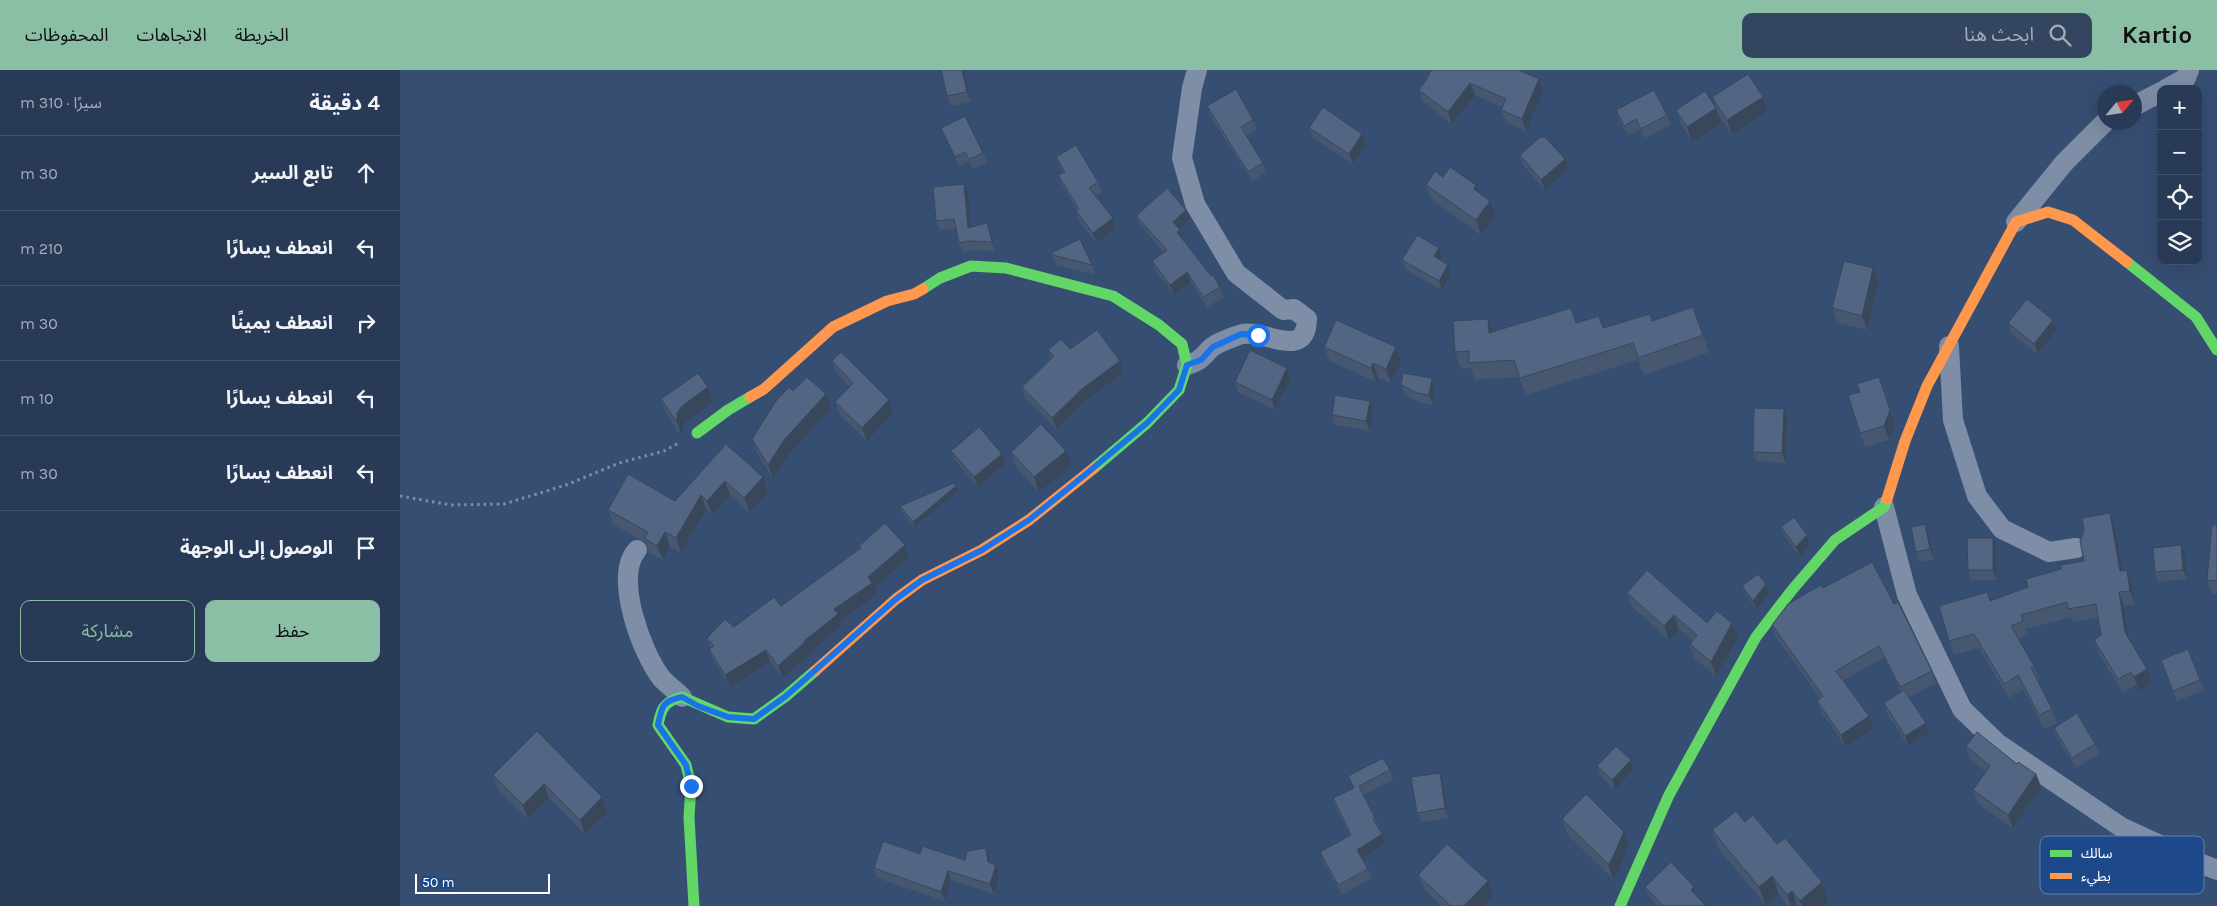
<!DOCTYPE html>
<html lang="ar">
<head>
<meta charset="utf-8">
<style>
  :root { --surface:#283a56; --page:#344560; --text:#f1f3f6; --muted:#a5adb9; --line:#44546c; --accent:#8abfa5 }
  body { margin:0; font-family:Karla,"Noto Sans Arabic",sans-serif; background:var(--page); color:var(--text); direction:rtl }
  .controls { position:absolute; right:15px; top:15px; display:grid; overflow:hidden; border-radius:10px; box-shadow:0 5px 20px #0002 }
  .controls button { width:45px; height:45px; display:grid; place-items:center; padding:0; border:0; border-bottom:1px solid var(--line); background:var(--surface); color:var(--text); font:25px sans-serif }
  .compass { position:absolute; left:1697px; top:15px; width:45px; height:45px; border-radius:50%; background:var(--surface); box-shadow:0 5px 20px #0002; rotate:61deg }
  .scale { position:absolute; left:15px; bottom:12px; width:135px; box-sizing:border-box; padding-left:5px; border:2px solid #fff; border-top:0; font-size:14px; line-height:18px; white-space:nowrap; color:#fff; -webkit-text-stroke:4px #1d498a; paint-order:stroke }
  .stop { position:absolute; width:15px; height:15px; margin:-11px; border:4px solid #1a73e8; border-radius:50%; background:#fff }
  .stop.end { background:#1a73e8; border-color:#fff; box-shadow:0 1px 5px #0008 }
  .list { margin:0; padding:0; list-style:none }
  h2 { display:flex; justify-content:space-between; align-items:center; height:65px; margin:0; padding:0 20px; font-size:21px }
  h2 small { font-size:16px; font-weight:400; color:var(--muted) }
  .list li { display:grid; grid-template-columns:32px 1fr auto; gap:15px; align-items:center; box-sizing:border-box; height:75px; padding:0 20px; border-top:1px solid var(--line) }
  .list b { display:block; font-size:19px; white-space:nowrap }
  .list em { font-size:16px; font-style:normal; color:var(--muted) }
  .actions { display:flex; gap:10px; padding:15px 20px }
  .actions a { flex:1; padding:11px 0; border:1px solid var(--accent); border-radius:10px; text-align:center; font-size:18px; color:var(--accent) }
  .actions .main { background:var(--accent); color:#111 }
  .icon { flex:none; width:28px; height:28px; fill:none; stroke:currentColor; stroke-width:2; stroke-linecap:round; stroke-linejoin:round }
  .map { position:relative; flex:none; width:1817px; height:836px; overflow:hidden; direction:ltr }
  header { display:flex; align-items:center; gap:30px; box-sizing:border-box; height:70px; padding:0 25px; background:var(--accent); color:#111 }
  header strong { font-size:24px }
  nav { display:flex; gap:28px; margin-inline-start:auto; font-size:18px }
  .search { width:350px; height:45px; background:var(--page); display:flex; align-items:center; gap:12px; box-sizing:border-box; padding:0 18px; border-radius:10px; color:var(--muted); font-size:19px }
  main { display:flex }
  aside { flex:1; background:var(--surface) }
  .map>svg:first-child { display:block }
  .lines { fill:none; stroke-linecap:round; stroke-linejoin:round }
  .path { stroke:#7d8ea6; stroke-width:3; stroke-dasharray:2.5 4; stroke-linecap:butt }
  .street { stroke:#7d8ea6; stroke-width:20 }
  .fast { stroke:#63d668; stroke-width:11 }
  .slow { stroke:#ff974d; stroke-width:11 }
  .wall { fill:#475770 }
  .shaded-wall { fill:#39475b }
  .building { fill:#526582; stroke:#39475b }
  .route { stroke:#1a73e8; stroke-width:6 }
  .key { fill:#1d498a; stroke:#6180ad; stroke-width:1 }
  .key-label { font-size:14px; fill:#fff }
</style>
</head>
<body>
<header>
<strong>Kartio</strong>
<div class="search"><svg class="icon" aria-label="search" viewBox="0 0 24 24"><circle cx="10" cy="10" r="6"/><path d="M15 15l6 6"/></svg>ابحث هنا</div>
<nav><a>الخريطة</a><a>الاتجاهات</a><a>المحفوظات</a></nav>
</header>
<main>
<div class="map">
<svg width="1817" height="836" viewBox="0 0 1817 836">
  <rect width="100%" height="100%" fill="#364e72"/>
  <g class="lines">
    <!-- path -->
    <path class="path" d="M0 426 51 435 104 434 166 415 219 393 264 381 279 373"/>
    <!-- street -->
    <g class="street">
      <path d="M1766 19 1786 8 1789 0"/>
      <path d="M1734 36 1761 22"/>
      <path d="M1616 152 1664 93 1705 52"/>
      <path d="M1549 276 1553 350 1577 426 1602 459 1649 482 1676 478"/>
      <path d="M787 295C802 290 801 288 811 278 818 272 831 268 839 265 861 256 906 293 907 249L894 239 883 240 836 203 795 134 782 88 792 18 797 0"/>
      <path d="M1484 437 1507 525 1562 639 1597 673 1721 757 1797 792 1817 800"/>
      <path d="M237 480C213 506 242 584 262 609 268 615 276 621 282 627"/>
    </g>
    <!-- fast -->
    <g class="fast">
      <path d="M1727 192 1796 247 1817 280"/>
      <path d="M523 219 540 208 571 196 606 198 713 226 759 255 782 274 787 295 779 320 747 353 694 398"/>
      <path d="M297 363 328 340 350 327"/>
      <path d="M294 836 289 747 291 716 286 695 258 655C261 638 265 631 282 627L328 647 354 649 386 626 415 601"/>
      <path d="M1220 836 1269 725 1356 567 1392 520 1435 470 1484 437 1487 429"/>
    </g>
    <!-- slow -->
    <g class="slow">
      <path d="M350 327 364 319 433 257 487 231 514 224 523 219"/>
      <path d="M1487 429 1505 371 1527 316 1616 152 1648 142 1673 150 1727 192"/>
      <path d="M415 601 496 529 522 510 582 480 629 450 694 398"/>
    </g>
  </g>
  <!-- wall -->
  <g class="wall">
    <path d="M541 0H563L571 32 551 36 547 26Z"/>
    <path d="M1124 2 1143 21 1126 61 1106 52 1101 40 1102 37 1075 25 1052 54 1023 32 1019 20Z"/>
    <path d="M1312 27 1368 41 1332 65 1317 42 1321 53 1292 72 1281 54 1276 40 1316 38Z"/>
    <path d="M807 36 853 50 857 59 846 66 863 93 866 102 852 111 810 46Z"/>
    <path d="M1216 40 1267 45 1271 55 1245 68 1240 59 1228 66 1219 50Z"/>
    <path d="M541 58 583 83 587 92 573 99 569 91 559 96 545 67Z"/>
    <path d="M909 58 962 64 966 74 953 94 913 68Z"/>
    <path d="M1120 85 1165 89 1168 99 1145 120 1123 95Z"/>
    <path d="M656 87 698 112 702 122 695 126 713 148 716 158 697 173 679 151 676 141 677 140 662 115 658 105 663 103 660 97Z"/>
    <path d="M1043 107 1076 115 1079 123 1095 145 1081 165 1031 129 1026 115Z"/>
    <path d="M568 124 571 157 591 163 595 182 572 180 563 182 559 173 556 159 540 160 536 151Z"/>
    <path d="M736 146 790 150 779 160 783 170 811 206 820 217 824 227 807 237 791 212 774 225 756 201 752 191 764 182 740 155Z"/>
    <path d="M651 183 692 195 695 205 656 195Z"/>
    <path d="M1042 187 1041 190 1048 195 1051 204 1042 220 1006 200 1002 190Z"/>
    <path d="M1479 213 1467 260 1437 253 1432 238Z"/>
    <path d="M1293 237 1309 282 1244 305 1238 290 1126 325 1119 307 1075 310 1071 298 1061 299 1055 282 1088 249 1093 262 1176 253 1204 258 1252 251Z"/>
    <path d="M1653 250 1657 259 1638 284 1611 263 1608 253Z"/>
    <path d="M924 277H996L1001 291 991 313 978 308 976 312 930 291Z"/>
    <path d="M670 279 724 303 687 329 657 360 626 329 622 317 651 288 648 280Z"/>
    <path d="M432 291 494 343 467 371 440 345 435 332 450 317 437 304Z"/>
    <path d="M887 298 891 308 875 340 838 322 835 312Z"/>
    <path d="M1032 308 1035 318 1033 335 1021 333 1005 325 1001 315Z"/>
    <path d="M308 317 313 332 287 351 283 357 282 367 266 343 261 329Z"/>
    <path d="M393 321 426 324 431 338 389 384 373 409 357 383 352 369Z"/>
    <path d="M1485 321 1495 354 1489 370 1465 377 1460 363V322Z"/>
    <path d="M970 331 973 341 970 361 935 355 932 345Z"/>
    <path d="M1387 349 1386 393 1356 391 1353 382Z"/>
    <path d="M326 374 363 407 368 422 350 443 330 425 312 445 306 439 281 483 270 477 263 490 249 483 246 473 213 454 208 440 275 431Z"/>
    <path d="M551 381 602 384 605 394 578 417 555 390Z"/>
    <path d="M611 382 672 396 639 422 616 397Z"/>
    <path d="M556 416 558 421 514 457 501 441 500 436Z"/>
    <path d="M1710 443 1715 457 1723 501 1732 514 1735 534 1724 536 1729 568 1752 613 1739 621 1736 615 1723 623 1699 584 1694 570 1701 565 1698 548 1673 552 1671 547 1626 559 1628 565 1618 569 1634 596 1639 610 1637 611 1652 639 1657 653 1644 659 1623 619 1609 628 1579 578 1554 585 1549 571 1591 531 1628 517 1661 499 1684 491Z"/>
    <path d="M1525 454 1529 464 1534 489 1519 492 1516 482Z"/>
    <path d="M1817 455V525L1812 524 1807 510Z"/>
    <path d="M1381 457 1407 465 1410 475 1400 487 1385 467Z"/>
    <path d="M459 476 509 487 474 518 476 525 440 550 442 556 409 583 410 584 383 608 370 592 330 617 314 591 309 579 310 578 307 568 334 557 381 536 460 478Z"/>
    <path d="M1596 478 1597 510H1571L1568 500Z"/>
    <path d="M1785 485 1787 509 1758 512 1755 502Z"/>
    <path d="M1366 514 1369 524 1357 540 1346 525 1342 516Z"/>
    <path d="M1423 518 1494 534 1532 601 1536 613 1509 627 1526 653 1529 663 1508 676 1487 643 1484 633 1501 622 1484 587 1443 611 1473 658 1446 677 1422 643 1417 631 1420 628 1376 567 1372 555Z"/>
    <path d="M1227 523 1307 553H1332L1338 568 1316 606 1295 589 1290 574 1293 571 1279 559 1269 570 1232 537Z"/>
    <path d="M1788 579 1804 620 1777 631 1761 590Z"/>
    <path d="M1654 658 1695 674 1699 684 1676 698 1657 668Z"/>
    <path d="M137 661 202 727 208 742 185 764 149 728 128 749 98 719 93 705Z"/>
    <path d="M1566 676 1617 694 1636 704 1641 717 1613 758 1578 734 1573 720 1586 702 1571 690Z"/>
    <path d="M1231 690 1234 699 1215 720 1201 706 1197 696Z"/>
    <path d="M990 700 993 710 963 725 975 748 986 773 962 788 968 799 972 808 942 825 923 792 920 782 950 765 936 738 933 728 953 718 948 706Z"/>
    <path d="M1040 703 1043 713 1049 748 1021 752 1017 743Z"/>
    <path d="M1162 749 1229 776 1216 806 1213 809 1167 764Z"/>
    <path d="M1345 752 1377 774 1422 812 1428 831 1423 836H1388L1379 825 1366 836 1319 779 1312 760Z"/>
    <path d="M589 787 590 793 596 795 600 804 594 824 551 810 545 831 477 808 474 798Z"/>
    <path d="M1018 805 1088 811 1093 825 1083 836H1041L1024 819Z"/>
    <path d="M1245 817H1294L1297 826 1306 836H1258L1249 826Z"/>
  </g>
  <!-- shaded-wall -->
  <g class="shaded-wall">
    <path d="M562 0H563L565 5 571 32 567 22Z"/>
    <path d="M1139 9 1143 21 1126 61 1122 49Z"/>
    <path d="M1070 13 1075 25 1052 54 1048 42Z"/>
    <path d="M1363 27 1368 41 1332 65 1327 50Z"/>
    <path d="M1316 38 1321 53 1292 72 1287 57Z"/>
    <path d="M962 64 966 74 953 94 949 84Z"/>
    <path d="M1165 89 1168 99 1145 120 1141 110Z"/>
    <path d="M564 114 568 124 572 168 568 158Z"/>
    <path d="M1076 115 1082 130 1074 119Z"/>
    <path d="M1090 131 1095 145 1081 165 1076 150Z"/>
    <path d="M786 140 790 150 777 162 773 152Z"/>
    <path d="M713 148 716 158 697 173 693 163Z"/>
    <path d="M587 153 591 163 595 182 592 172Z"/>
    <path d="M780 160 783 170 780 172 777 162Z"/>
    <path d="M1039 178 1042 187 1037 196 1034 186Z"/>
    <path d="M1048 195 1051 204 1042 220 1039 211Z"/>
    <path d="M1473 198 1479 213 1467 260 1462 246Z"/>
    <path d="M787 202 791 212 774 225 770 215Z"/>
    <path d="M1088 249 1095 266 1089 263Z"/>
    <path d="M1653 250 1657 259 1638 284 1634 274Z"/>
    <path d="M996 277 1001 291 991 313 986 299Z"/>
    <path d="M720 291 724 303 687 329 657 360 652 348 683 318Z"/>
    <path d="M973 293 978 308 976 312 971 298Z"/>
    <path d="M887 298 891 308 875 340 872 330Z"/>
    <path d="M1479 307 1495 354 1489 370 1484 356Z"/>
    <path d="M1032 308 1035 318 1033 335 1029 325Z"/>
    <path d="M308 317 313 332 287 351 283 357 282 367 277 352V343L282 336Z"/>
    <path d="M426 324 431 338 389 384 373 409 368 395 384 370Z"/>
    <path d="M489 330 494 343 467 371 462 358Z"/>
    <path d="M970 331 973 341 970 361 966 351Z"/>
    <path d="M1384 339 1387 349 1386 393 1382 383Z"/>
    <path d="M666 381 672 396 639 422 634 407Z"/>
    <path d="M602 384 605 394 578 417 574 407Z"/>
    <path d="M363 407 368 422 350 443 344 428Z"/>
    <path d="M325 411 330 425 312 445 307 431Z"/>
    <path d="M556 416 558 421 514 457 513 452Z"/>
    <path d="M301 425 306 439 281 483 276 468Z"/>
    <path d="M1710 443 1715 457 1725 515 1720 501Z"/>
    <path d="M1525 454 1529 464 1534 489 1530 479Z"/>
    <path d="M265 462 270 477 263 490 257 476Z"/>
    <path d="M1407 465 1410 475 1400 487 1396 477Z"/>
    <path d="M1593 468 1596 478 1597 510 1593 500Z"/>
    <path d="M505 475 509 487 474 518 476 525 440 550 442 556 409 583 410 584 383 608 378 596 404 571 434 539 468 507Z"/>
    <path d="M1781 475 1785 485 1787 509 1783 500Z"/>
    <path d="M1727 500 1732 514 1735 534 1730 521Z"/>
    <path d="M1366 514 1369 524 1357 540 1353 531Z"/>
    <path d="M1719 522 1724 536 1730 576 1725 562Z"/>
    <path d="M1274 545 1279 559 1269 570 1264 556Z"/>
    <path d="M1332 553 1338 568 1316 606 1311 592Z"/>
    <path d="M366 580 370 592 330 617 325 605Z"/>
    <path d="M1747 599 1752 613 1739 621 1734 607Z"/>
    <path d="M1469 646 1473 658 1446 677 1441 665Z"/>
    <path d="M1526 653 1529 663 1508 676 1505 666Z"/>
    <path d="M1231 690 1234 699 1215 720 1212 710Z"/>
    <path d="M1040 703 1043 713 1049 748 1045 738Z"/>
    <path d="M1636 704 1641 717 1613 758 1608 745Z"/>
    <path d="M144 714 149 728 128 749 123 735Z"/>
    <path d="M202 727 208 742 185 764 180 750Z"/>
    <path d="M1224 762 1229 776 1216 806 1213 809 1208 794Z"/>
    <path d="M982 764 986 773 961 789 957 780Z"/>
    <path d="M586 778 589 787 592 802 588 792Z"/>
    <path d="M596 795 600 804 594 824 590 814Z"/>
    <path d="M548 801 551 810 545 831 541 822Z"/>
    <path d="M1372 806 1379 825 1366 836 1359 817Z"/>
    <path d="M1088 811 1093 825 1083 836H1064Z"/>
    <path d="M1422 812 1428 831 1423 836H1402L1400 831Z"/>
    <path d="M1294 817 1297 827 1291 820Z"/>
    <path d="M1392 821 1397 836H1391L1387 825Z"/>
  </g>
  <!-- building -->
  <g class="building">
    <path d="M541 0H562L567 22 547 26Z"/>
    <path d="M1031 0H1121V1L1139 9 1122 49 1101 40 1106 29 1070 13 1048 42 1019 20 1026 10Z"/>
    <path d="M1348 4 1363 27 1327 50 1312 27Z"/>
    <path d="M836 19 853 50 841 57 863 93 848 102 807 36Z"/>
    <path d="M1254 20 1267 45 1241 59 1236 49 1224 56 1216 40Z"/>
    <path d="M1305 21 1316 38 1287 57 1276 40Z"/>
    <path d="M923 37 962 64 949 84 909 58Z"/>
    <path d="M565 46 583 83 569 89 565 82 555 87 541 58Z"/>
    <path d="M1140 67H1145L1165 89 1141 110 1120 85Z"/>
    <path d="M676 75 698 112 689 118 713 148 693 163 676 141 679 139 658 105 665 102 656 87Z"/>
    <path d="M1050 97 1076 115 1074 119 1090 131 1076 150 1026 115 1035 101 1043 107Z"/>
    <path d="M564 114 568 158 587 153 592 172 568 171 559 173 554 149 536 151 533 117Z"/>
    <path d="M767 118 786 140 773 152 780 160 777 162 811 206 813 205 820 217 803 227 787 202 770 215 752 191 767 180 736 146Z"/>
    <path d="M1017 165 1039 178 1034 186 1048 195 1039 211 1002 190Z"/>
    <path d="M680 169 692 195 653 185 651 183Z"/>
    <path d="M1444 191 1473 198 1462 246 1432 238Z"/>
    <path d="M1627 229 1653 250 1634 274 1608 253Z"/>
    <path d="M1293 237 1303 265 1238 288 1233 273 1120 308 1114 290 1069 293V281L1055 282 1053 251 1088 249 1089 263 1171 238 1176 253 1199 246 1203 258 1250 244 1252 251Z"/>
    <path d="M936 250 996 277 986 299 973 293 971 298 924 277Z"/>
    <path d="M697 260 720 291 683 318 652 348 622 317 654 286 648 280 661 269 670 279Z"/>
    <path d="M850 280 887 298 872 330 835 312Z"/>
    <path d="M441 282 489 330 462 358 435 332 453 313 432 291Z"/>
    <path d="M298 303 308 317 282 336 277 343V352L261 329Z"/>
    <path d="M1003 303 1032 308 1029 325 1017 323 1001 315Z"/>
    <path d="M407 307 426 324 384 370 368 395 352 369 376 331 389 317 393 321Z"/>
    <path d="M1479 307 1490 340 1484 356 1460 363 1448 325 1460 322 1457 314Z"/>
    <path d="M935 325 970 331 966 351 932 345Z"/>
    <path d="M1354 338 1384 339 1382 383 1353 382Z"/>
    <path d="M641 354 666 381 634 407 611 382Z"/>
    <path d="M579 357 602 384 574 407 551 381Z"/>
    <path d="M326 374 363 407 344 428 325 411 307 431 301 425 276 468 265 462 257 476 244 468 248 462 208 440 228 404 275 431Z"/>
    <path d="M554 413 556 416 513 452 500 436Z"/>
    <path d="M1710 443 1720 501 1727 500 1730 521 1719 522 1725 562 1747 599 1734 607 1731 602 1718 609 1694 570 1701 565 1696 534 1668 539 1667 532 1621 545 1623 551 1611 556 1634 596 1631 598 1652 639 1639 645 1618 605 1604 614 1574 564 1549 571 1539 536 1587 522 1590 531 1628 517 1626 509 1661 499V495L1684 491 1680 471 1684 461 1682 448Z"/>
    <path d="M1394 447 1407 465 1396 477 1381 457Z"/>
    <path d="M485 453 505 475 468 507 472 513 434 539 438 544 404 571 405 572 378 596 366 580 325 605 309 579 314 576 307 568 325 549 334 557 374 527 381 536 461 478 459 476Z"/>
    <path d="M1525 454 1530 479 1516 482 1511 457Z"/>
    <path d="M1812 455H1817V511L1807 510Z"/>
    <path d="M1567 468H1593V500H1568Z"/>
    <path d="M1781 475 1783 500 1755 502 1753 478Z"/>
    <path d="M1472 492 1494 534 1498 532 1532 601 1500 617 1479 576 1436 601 1469 646 1441 665 1417 631 1423 626 1372 555 1388 534 1421 515 1423 518Z"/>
    <path d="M1247 500 1307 553 1317 541 1332 553 1311 592 1290 574 1297 565 1274 545 1264 556 1227 523Z"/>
    <path d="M1358 504 1366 514 1353 531 1342 516Z"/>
    <path d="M1788 579 1800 610 1773 621 1761 590Z"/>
    <path d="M1504 620 1526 653 1505 666 1484 633Z"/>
    <path d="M1677 643 1695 674 1672 688 1654 658Z"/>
    <path d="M137 661 202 727 180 750 144 714 123 735 93 705Z"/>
    <path d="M1577 662 1617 694 1618 692 1636 704 1608 745 1573 720 1590 696 1566 676Z"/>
    <path d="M1216 676 1231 690 1212 710 1197 696Z"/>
    <path d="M983 688 990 700 959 716 975 748 973 749 982 764 957 780 968 799 938 815 920 782 951 765 933 728 954 718 948 706Z"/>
    <path d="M1040 703 1045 738 1017 743 1011 707Z"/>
    <path d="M1186 724 1224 762 1211 791 1208 794 1162 749Z"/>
    <path d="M1336 741 1345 752 1353 745 1377 774 1385 768 1422 812 1400 831 1392 821 1387 825 1372 806 1359 817 1312 760Z"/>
    <path d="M483 771 520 784 522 776 565 790 567 781 586 778 588 792 596 795 590 814 548 801 541 822 474 798Z"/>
    <path d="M1047 774 1088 811 1064 836H1051L1018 805Z"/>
    <path d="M1271 792 1294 817 1291 820 1306 836H1263L1245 817Z"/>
  </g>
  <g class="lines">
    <!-- route -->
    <path class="route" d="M291 716 286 695 258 655C262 636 262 631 282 627L298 636 328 647 354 649 386 626 496 529 522 510 582 480 629 450 686 404 747 353 779 320 787 295 801 290 813 277 841 264 858 265"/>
  </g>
  <!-- legend -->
  <rect x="1640" y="766" width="164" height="58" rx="8" class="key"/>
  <rect x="1650" y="780" width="22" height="7" fill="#63d668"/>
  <rect x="1650" y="803" width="22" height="6" fill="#ff974d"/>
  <g class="key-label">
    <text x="1681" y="788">سالك</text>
    <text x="1681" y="811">بطيء</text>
  </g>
</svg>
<div class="controls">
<button>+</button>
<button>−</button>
<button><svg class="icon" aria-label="locate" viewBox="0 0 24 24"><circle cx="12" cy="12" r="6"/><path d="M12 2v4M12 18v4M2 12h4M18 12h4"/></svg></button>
<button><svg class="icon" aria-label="layers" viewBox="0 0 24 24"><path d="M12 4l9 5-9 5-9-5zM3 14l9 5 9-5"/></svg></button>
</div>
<svg class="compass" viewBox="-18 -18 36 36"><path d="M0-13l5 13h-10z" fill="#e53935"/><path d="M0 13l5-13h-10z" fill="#a5adb9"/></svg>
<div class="scale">50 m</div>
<div class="stop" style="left:858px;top:265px"></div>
<div class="stop end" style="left:291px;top:716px"></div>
</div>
<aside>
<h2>4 دقيقة<small>سيرًا · 310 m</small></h2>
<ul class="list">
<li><svg class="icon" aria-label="ahead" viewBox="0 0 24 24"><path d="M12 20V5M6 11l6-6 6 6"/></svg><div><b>تابع السير</b></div><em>30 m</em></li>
<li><svg class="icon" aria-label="left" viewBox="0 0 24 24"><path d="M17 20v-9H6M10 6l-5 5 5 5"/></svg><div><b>انعطف يسارًا</b></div><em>210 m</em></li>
<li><svg class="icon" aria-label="right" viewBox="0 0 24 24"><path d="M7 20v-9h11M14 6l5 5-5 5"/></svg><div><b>انعطف يمينًا</b></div><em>30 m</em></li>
<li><svg class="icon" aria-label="left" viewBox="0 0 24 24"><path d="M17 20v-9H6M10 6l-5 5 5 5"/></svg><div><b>انعطف يسارًا</b></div><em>10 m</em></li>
<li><svg class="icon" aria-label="left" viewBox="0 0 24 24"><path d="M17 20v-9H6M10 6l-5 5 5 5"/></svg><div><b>انعطف يسارًا</b></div><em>30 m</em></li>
<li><svg class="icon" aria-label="arrive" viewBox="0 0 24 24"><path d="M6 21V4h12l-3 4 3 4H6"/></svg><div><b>الوصول إلى الوجهة</b></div></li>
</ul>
<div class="actions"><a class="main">حفظ</a><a>مشاركة</a></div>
</aside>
</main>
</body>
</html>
